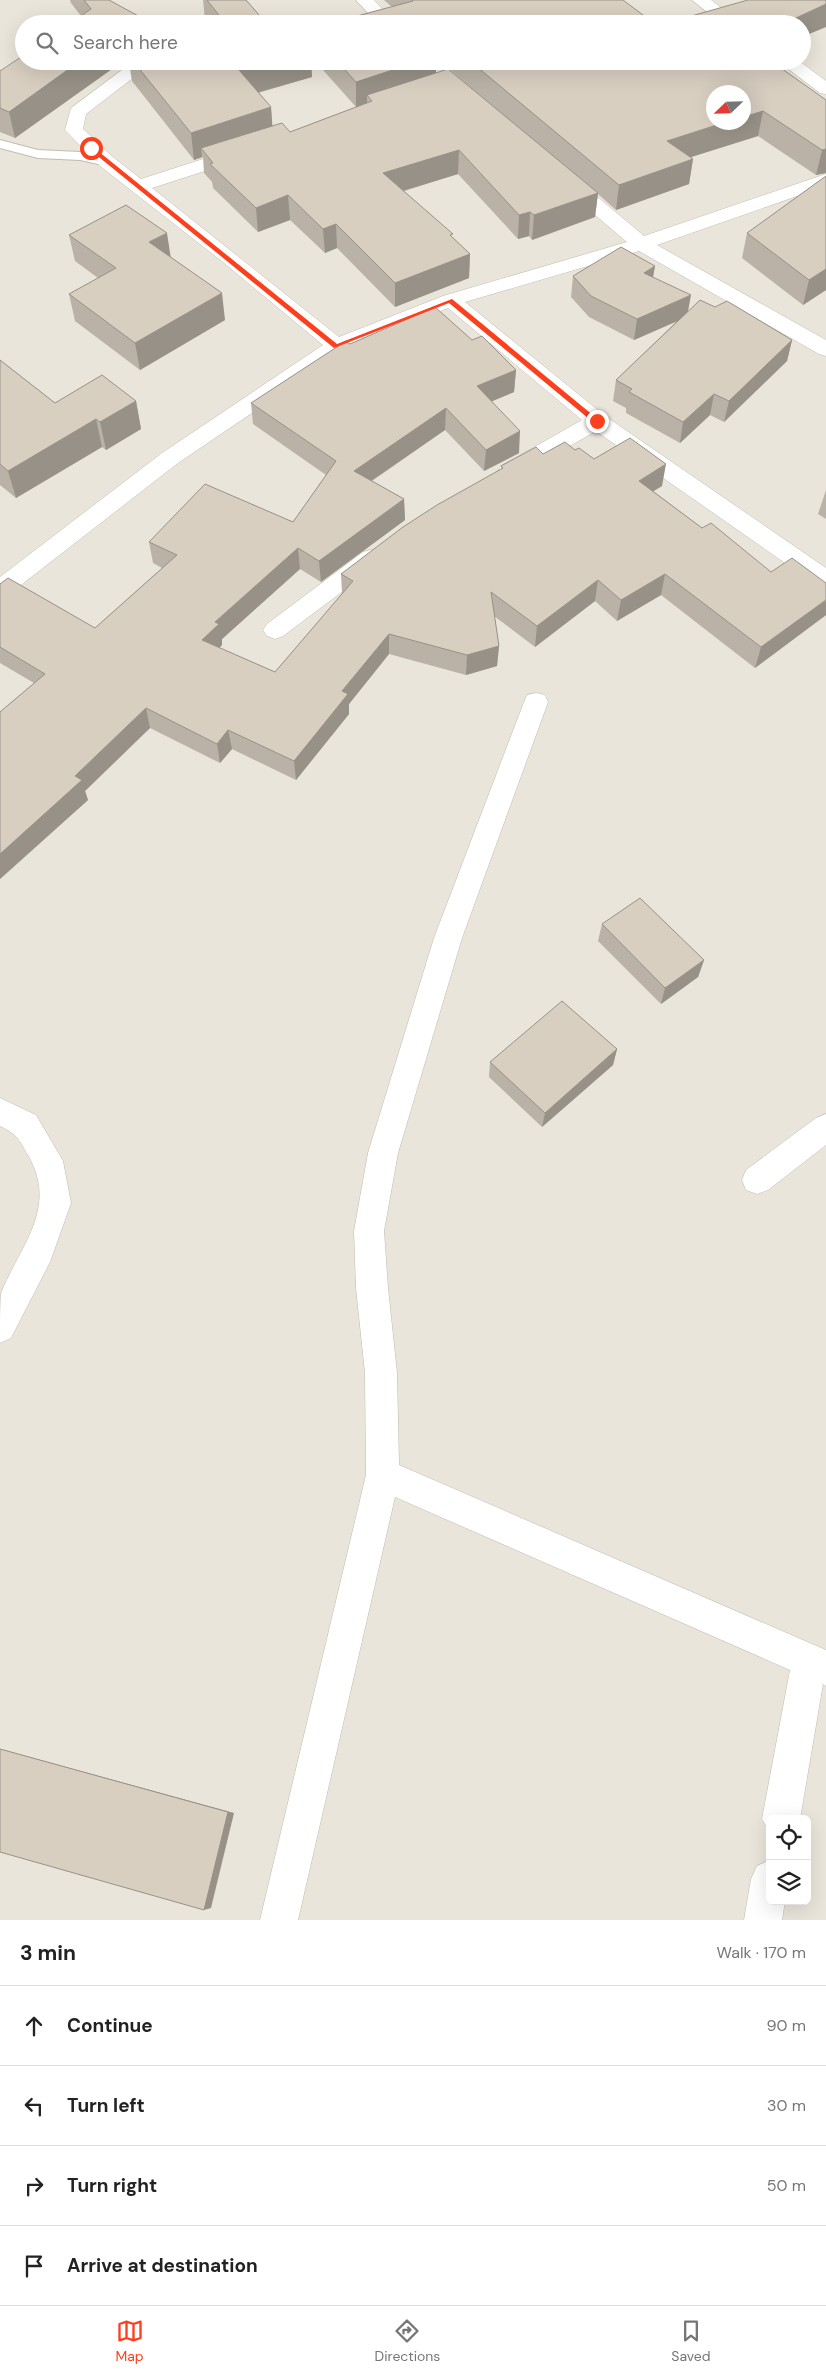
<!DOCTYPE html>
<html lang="en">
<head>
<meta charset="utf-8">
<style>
  :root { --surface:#fff; --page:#f2f2f2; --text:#222; --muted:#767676; --line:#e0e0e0; --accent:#fc3f1d }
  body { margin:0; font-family:"DM Sans",sans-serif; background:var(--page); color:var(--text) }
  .controls { position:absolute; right:15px; bottom:15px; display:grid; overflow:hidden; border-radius:8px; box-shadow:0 5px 20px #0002 }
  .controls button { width:45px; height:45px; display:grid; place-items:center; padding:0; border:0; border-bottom:1px solid var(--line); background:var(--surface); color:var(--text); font:25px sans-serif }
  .compass { position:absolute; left:706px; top:85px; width:45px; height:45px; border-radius:50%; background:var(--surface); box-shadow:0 5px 20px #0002; rotate:247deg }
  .stop { position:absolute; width:15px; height:15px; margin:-11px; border:4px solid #fc3f1d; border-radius:50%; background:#fff }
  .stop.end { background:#fc3f1d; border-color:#fff; box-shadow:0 1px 5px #0008 }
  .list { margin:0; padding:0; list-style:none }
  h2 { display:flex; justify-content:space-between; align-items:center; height:65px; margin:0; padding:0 20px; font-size:21px }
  h2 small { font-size:16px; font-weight:400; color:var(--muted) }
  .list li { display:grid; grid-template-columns:32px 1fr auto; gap:15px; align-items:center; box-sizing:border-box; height:80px; padding:0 20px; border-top:1px solid var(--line) }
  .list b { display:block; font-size:19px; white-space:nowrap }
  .list em { font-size:16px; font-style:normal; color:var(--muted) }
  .icon { flex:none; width:28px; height:28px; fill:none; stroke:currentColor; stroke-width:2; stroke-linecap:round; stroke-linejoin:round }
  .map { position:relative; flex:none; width:826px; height:1920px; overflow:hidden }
  .search { position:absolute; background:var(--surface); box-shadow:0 5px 20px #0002; left:15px; right:15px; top:15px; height:55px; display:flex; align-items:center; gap:12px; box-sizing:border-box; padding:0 18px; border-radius:28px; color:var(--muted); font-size:19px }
  .sheet { height:385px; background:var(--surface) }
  nav { display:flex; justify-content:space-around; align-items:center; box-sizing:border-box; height:70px; border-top:1px solid var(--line); background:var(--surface); font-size:14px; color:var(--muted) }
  nav a { display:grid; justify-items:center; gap:2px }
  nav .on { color:var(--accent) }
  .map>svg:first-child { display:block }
  .residential { fill:#eae5da; fill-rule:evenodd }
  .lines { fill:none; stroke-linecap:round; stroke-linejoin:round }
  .lane-casing { stroke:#c2bbae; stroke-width:2 }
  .street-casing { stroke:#c2bbae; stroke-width:1 }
  .lane { fill:#fff; fill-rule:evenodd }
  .street { fill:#fff; fill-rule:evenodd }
  .wall { fill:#bab2a6 }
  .shaded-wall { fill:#979187 }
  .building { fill:#d8cfc1; stroke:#979187 }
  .route { fill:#fc3f1d }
</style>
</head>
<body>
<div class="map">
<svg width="826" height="1920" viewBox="0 0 826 1920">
  <rect width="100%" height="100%" fill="#f6f3ec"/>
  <!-- residential -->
  <path class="residential" d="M0 0H826V1920H0ZM24 24H802V61H24ZM714 92H744V122H714ZM770 1819H807V1901H770Z"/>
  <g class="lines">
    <!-- lane casing -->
    <g class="lane-casing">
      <path id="lane" d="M0 140 38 150 80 152 111 159 113 162 107 166 80 160 38 158 0 148Z"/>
    </g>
    <!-- street casing -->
    <g class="street-casing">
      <g id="street">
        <path d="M356 0H374L396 24H378Z"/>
        <path d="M692 0H711L742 24H722Z"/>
        <path d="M134 61H155L86 114 83 129 114 158 141 179 231 150H245L247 154 245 158 152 188 339 337 443 296 627 242 561 186 559 182 561 178H575L644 236 826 174V186L657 245 826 340V356L819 354 639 251 465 302 605 416 826 568V588L818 586 596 431 517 476 509 479 501 476 498 471 501 466 582 420 448 308 344 351 178 463 8 595 0 598V577L162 453 323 345 223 262 100 166 65 130 71 108Z"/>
        <path d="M778 61H799L826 81V94L820 93Z"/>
        <path d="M371 550 379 552 383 558 379 564 283 636 275 639 267 636 263 630 267 624 363 552Z"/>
        <path d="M536 693 545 695 548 702 462 938 398 1153 384 1231 388 1288 397 1373 399 1465 826 1650V1686L823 1684 800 1819H770V1833L762 1819 790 1670 395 1497 298 1920H260L366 1475 365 1373 356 1288 354 1231 368 1153 434 938 524 702 527 695Z"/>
        <path d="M0 1098 36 1115 63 1161 71 1203 50 1262 11 1338 0 1343C0 1330 0 1304 1 1293 20 1246 59 1208 28 1155 19 1139 17 1134 0 1126Z"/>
        <path d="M826 1114V1145L768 1190 757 1194 746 1190 742 1180 746 1170 816 1118Z"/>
        <path d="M770 1860V1901H785L782 1920H744L751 1879 757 1866Z"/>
      </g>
    </g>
    <!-- lane -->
    <use href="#lane" class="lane"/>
    <!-- street -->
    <use href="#street" class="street"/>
  </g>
  <!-- wall -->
  <g class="wall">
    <path d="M70 0H109L81 16 71 3Z"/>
    <path d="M203 0H246L267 24H208L205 20Z"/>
    <path d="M384 0H623L392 7Z"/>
    <path d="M24 61H311L312 77 258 93 271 107 272 126 290 132 356 107 315 61H436V73L484 99 440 61H771L826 100V173L816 175 758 136 690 157 693 159 689 184 616 210 598 194 595 217 532 240 529 236 518 239 458 174 404 191 470 254 469 278 395 307 337 248 325 253 290 220 258 232 213 188 212 182 204 173 203 157 194 160 132 81 129 63 122 68 119 64 15 138 0 132V71Z"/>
    <path d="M826 176V290L803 305 742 258 747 233Z"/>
    <path d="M69 235 170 257 225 320 140 370 75 321 69 294 98 278 75 261Z"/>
    <path d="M655 266 653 277 688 311 715 307 792 340 787 361 724 422 710 415 680 443 626 413V408L613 401 616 380 678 320 634 340 589 317 571 297 573 276Z"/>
    <path d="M472 340 516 370 514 392 492 401 519 453 484 471 445 430 372 481 404 499 405 520 321 582 300 569 222 639V645L219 648 275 672 342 594 341 574 501 469V466L543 454 575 450 594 459 662 486 653 491 702 528 771 572 826 583V615L755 668 661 595 617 621 595 601 535 647 494 616 499 646 497 666 466 675 389 654 349 704V714L296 780 232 749 220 763 150 728 85 791 88 800 0 879V712L34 683 0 663V584L95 628 162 568 153 563 149 542 293 522 326 475 253 424 251 403 350 344Z"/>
    <path d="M0 360 55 403 136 401 141 429 106 450 102 447 16 498 0 485Z"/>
    <path d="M826 490V519L818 514Z"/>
    <path d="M602 924 704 960 698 977 661 1004 598 941Z"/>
    <path d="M617 1049 613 1065 542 1127 489 1077 490 1062Z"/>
  </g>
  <!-- shaded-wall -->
  <g class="shaded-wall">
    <path d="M826 4V27L802 37V24H783Z"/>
    <path d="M80 61H118L119 64 15 138 9 112Z"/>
    <path d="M121 61H129V63L122 68Z"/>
    <path d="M271 61H311L312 77 242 97 239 70Z"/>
    <path d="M420 61H436V81L367 95V103L356 107V82Z"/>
    <path d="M271 107 273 134 201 148 202 157 194 160 191 133Z"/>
    <path d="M763 111 758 136 663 166 667 141 726 122H744V117Z"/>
    <path d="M826 149V173L816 175 822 150Z"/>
    <path d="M459 150 458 174 383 197V173Z"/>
    <path d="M693 159 689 184 616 210 619 185Z"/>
    <path d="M598 193 595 217 532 240 534 215Z"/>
    <path d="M288 195 290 220 258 232 256 208Z"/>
    <path d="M530 212 529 236 518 239 519 215Z"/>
    <path d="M336 224 337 248 325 253 323 229Z"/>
    <path d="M167 233 171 259 149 242Z"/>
    <path d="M470 254 469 278 395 307V283Z"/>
    <path d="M655 266 651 287 644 273Z"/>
    <path d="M826 269V290L803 305 809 280Z"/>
    <path d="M222 293 225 320 140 370 135 343Z"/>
    <path d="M691 295 687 317 634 340 637 319Z"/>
    <path d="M792 340 787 361 724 422 729 401Z"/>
    <path d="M516 370 514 392 476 408 477 386Z"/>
    <path d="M714 394 710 415 680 443 683 422Z"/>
    <path d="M136 401 141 429 106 450 100 422Z"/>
    <path d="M446 408 445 430 355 492 354 471Z"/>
    <path d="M96 419 102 447 16 498 8 471Z"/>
    <path d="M520 431 519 453 484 471 486 450Z"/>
    <path d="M666 464 662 486 636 502 639 481Z"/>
    <path d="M404 499 405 520 321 582 319 561Z"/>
    <path d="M298 548 300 569 222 639V645L206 661 202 640 215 622Z"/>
    <path d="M665 574 661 595 617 621 621 600Z"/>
    <path d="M598 580 595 601 535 647 537 626Z"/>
    <path d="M826 600V615L755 668 761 647Z"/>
    <path d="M389 634V654L349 704V714L296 780 294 761 342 691Z"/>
    <path d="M499 646 497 666 466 675 467 655Z"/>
    <path d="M146 708 150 728 85 791 88 800 0 879V854L75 776Z"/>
    <path d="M228 730 232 749 220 763 217 744Z"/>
    <path d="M704 960 698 977 661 1004 665 988Z"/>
    <path d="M617 1049 613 1065 542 1127 545 1113Z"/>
    <path d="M0 1749 234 1813 211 1908 204 1910Z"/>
  </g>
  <!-- building -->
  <g class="building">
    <path d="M84 0H109L153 24H69L91 9Z"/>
    <path d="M207 0H246L267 24H226Z"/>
    <path d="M412 0H623L655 24H327L413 1Z"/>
    <path d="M748 0H826V4L783 24H663Z"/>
    <path d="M24 55V61H80L9 112 0 108V71Z"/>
    <path d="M133 61H271L239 70 271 107 191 133Z"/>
    <path d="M337 61H420L356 82Z"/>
    <path d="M470 61H771L826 100V149L822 150 763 111 744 117V92H714V122H726L667 141 693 159 619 185Z"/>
    <path d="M448 69 598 193 534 215 530 212 519 215 459 150 383 173 453 234 450 235 470 254 395 283 336 224 323 229 288 195 256 208 210 164 213 163 201 148 282 123 290 132 372 101 367 95Z"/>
    <path d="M826 176V269L809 280 747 233Z"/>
    <path d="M126 205 167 233 149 242 222 293 135 343 69 294 116 268 69 235Z"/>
    <path d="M621 247 655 266 644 273 691 295 637 319 591 296 573 276Z"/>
    <path d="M700 300 715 307 727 301 792 340 729 401 714 394 683 422 629 392 632 389 616 380Z"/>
    <path d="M435 307 472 340 482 336 516 370 477 386 520 431 486 450 446 408 354 471 404 499 319 561 298 548 215 622 219 624 202 640 275 672 353 581 341 574 403 527 437 505 503 468 501 466 536 447 543 454 565 442 575 450 579 448 594 459 630 438 666 464 639 481 702 528 711 523 771 572 792 558 826 583V600L761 647 665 574 621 600 598 580 537 626 491 592 499 646 467 655 389 634 342 691 348 694 294 761 228 730 217 744 146 708 75 776 82 780 0 854V712L45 674 0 647V584L8 578 95 628 177 555 149 542 205 484 293 522 336 461 251 403 346 341 350 344Z"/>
    <path d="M0 360 55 403 102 375 136 401 100 422 96 419 8 471 0 464Z"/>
    <path d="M640 898 704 960 665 988 602 924Z"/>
    <path d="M562 1001 617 1049 545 1113 490 1062Z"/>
    <path d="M0 1749 228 1812 204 1910 0 1852Z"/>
  </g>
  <!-- route -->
  <path class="route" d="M89 147H93L337 344 452 299 600 421 594 423 449 303 334 348 89 149Z"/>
</svg>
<div class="controls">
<button><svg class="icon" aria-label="locate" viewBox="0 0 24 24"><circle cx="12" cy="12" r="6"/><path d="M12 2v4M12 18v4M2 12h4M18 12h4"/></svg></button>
<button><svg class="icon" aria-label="layers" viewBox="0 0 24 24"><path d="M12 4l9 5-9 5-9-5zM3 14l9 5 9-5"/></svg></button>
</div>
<svg class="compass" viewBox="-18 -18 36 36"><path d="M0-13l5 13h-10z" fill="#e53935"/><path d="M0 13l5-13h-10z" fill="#767676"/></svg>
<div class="stop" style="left:91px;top:148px"></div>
<div class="stop end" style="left:597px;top:421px"></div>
<div class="search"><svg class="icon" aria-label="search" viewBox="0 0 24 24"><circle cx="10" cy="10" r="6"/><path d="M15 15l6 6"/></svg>Search here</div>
</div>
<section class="sheet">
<h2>3 min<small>Walk · 170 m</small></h2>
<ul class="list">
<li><svg class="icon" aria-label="ahead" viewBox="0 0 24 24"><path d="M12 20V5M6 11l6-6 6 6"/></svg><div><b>Continue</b></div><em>90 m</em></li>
<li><svg class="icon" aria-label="left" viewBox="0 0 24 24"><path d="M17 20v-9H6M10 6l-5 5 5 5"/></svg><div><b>Turn left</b></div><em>30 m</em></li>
<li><svg class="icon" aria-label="right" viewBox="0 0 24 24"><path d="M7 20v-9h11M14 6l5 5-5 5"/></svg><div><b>Turn right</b></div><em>50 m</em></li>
<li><svg class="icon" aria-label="arrive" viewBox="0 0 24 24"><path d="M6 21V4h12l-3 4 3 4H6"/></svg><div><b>Arrive at destination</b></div></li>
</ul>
</section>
<nav>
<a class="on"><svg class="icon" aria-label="map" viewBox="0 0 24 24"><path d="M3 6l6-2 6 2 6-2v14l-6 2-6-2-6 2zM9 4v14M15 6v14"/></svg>Map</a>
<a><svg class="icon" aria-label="directions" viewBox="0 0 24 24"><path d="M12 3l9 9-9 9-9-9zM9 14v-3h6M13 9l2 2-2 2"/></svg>Directions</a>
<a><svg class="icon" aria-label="saved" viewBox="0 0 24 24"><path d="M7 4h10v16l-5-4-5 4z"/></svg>Saved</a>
</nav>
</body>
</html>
